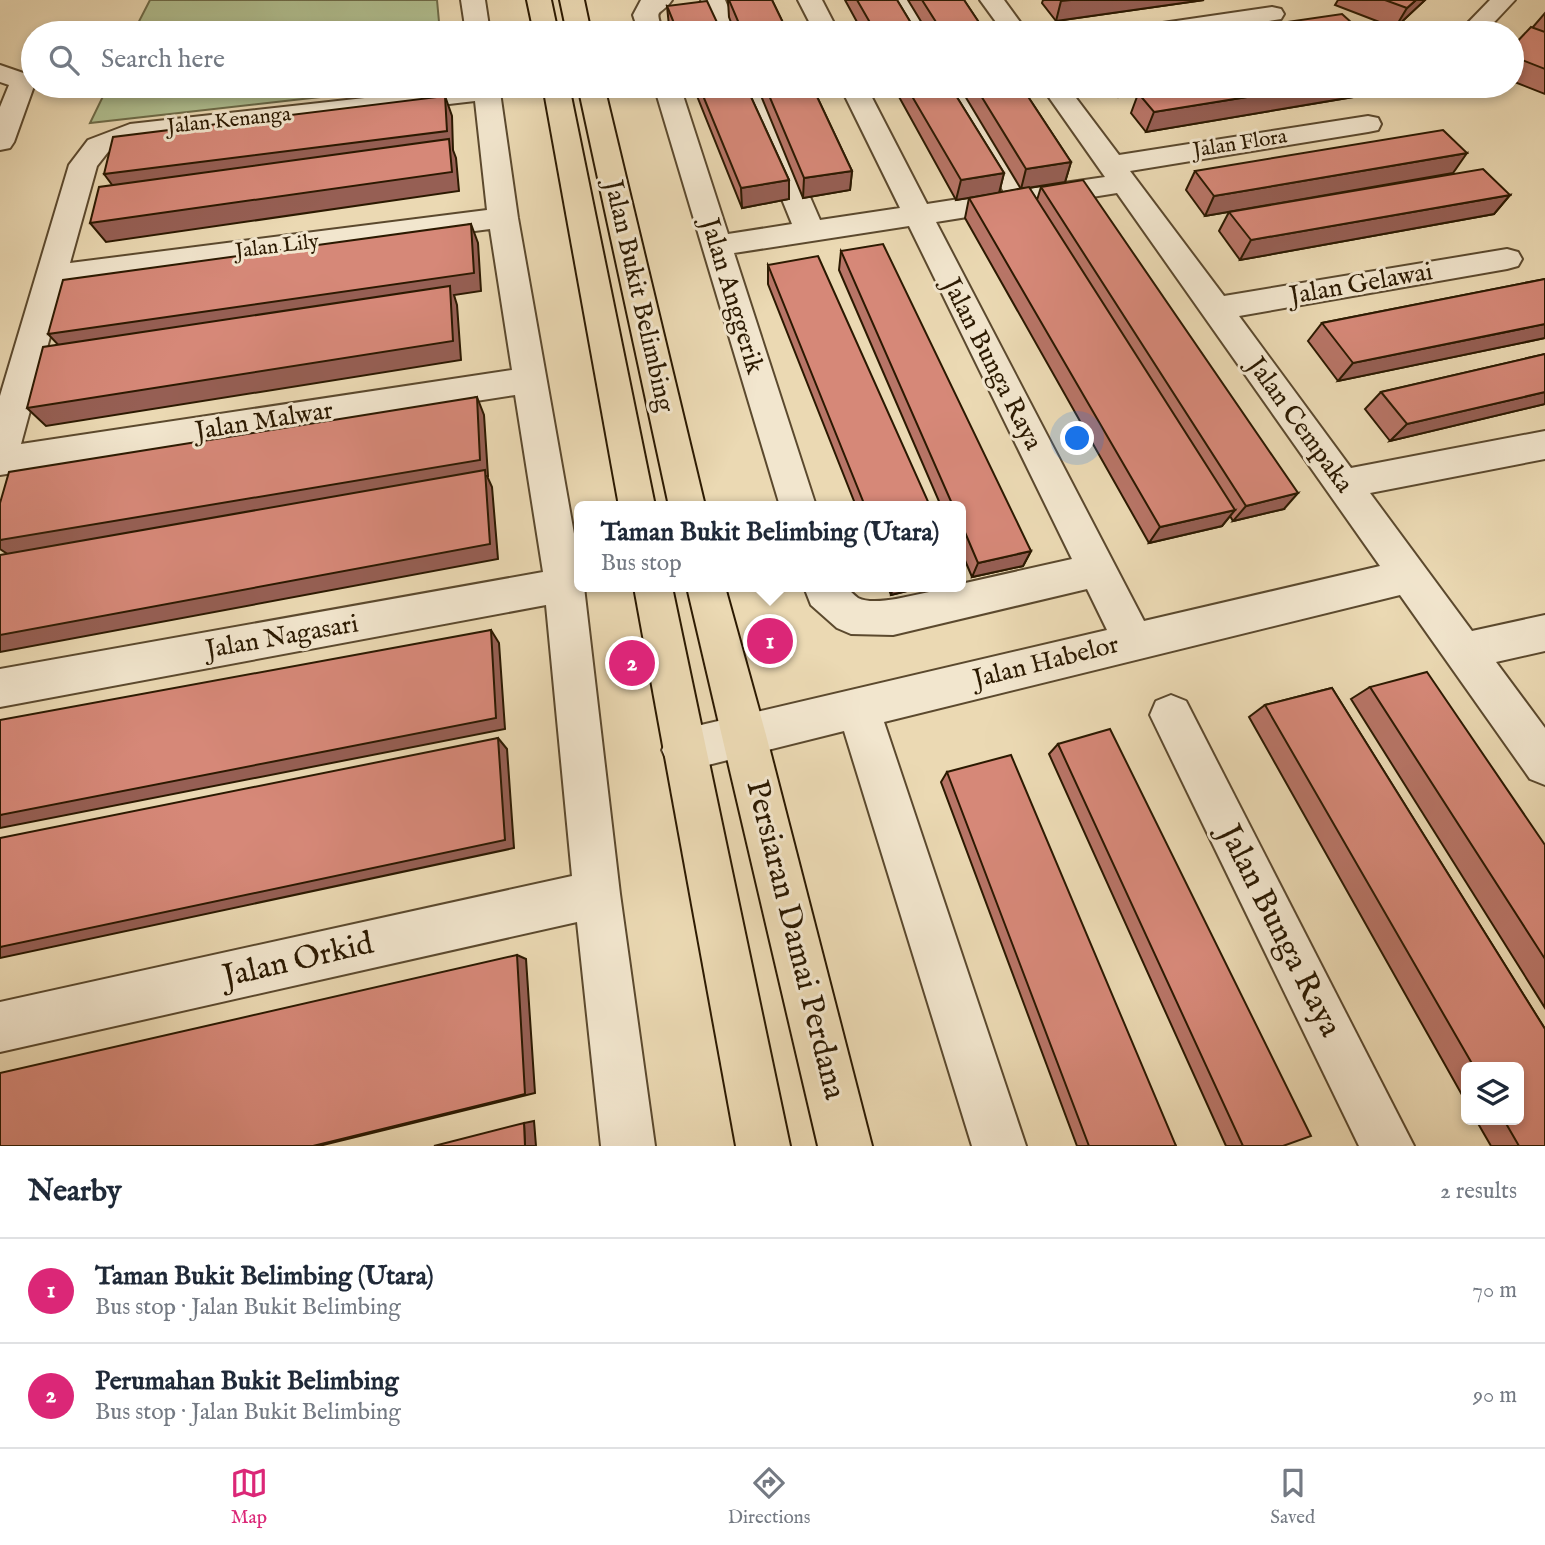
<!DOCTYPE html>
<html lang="en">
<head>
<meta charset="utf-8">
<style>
  :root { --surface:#fff; --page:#f2f2f3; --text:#1f2937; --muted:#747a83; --line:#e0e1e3; --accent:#db2777 }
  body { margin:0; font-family:"IM FELL English",serif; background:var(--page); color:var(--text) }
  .controls { position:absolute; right:21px; bottom:21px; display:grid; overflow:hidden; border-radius:10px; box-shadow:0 4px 10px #0003 }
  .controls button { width:63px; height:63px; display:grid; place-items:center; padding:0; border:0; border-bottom:2px solid var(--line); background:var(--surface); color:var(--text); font:35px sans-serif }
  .you { position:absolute; left:1078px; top:439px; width:24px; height:24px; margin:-18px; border:5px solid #fff; border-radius:50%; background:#1a73e8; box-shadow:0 0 0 10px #1a73e833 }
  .badge { display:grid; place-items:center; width:46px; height:46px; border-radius:50%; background:var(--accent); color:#fff; font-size:23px; font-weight:700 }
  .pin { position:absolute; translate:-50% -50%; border:4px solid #fff; box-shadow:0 2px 7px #0006 }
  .popup { position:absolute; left:574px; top:501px; width:392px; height:91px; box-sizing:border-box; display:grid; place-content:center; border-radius:10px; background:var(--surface); filter:drop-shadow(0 2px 5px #0005); font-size:23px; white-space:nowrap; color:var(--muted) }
  .popup b { font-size:26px; color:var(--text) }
  .popup::after { content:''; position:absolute; left:50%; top:100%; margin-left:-14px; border:14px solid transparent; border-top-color:var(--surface) }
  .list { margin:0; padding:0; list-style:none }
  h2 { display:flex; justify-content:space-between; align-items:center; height:91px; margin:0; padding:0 28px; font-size:30px }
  h2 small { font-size:23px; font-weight:400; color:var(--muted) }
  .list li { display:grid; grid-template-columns:46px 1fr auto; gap:21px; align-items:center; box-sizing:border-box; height:105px; padding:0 28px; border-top:2px solid var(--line) }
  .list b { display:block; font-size:26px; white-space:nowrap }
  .list p { margin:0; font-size:23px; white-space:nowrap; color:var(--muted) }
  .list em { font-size:23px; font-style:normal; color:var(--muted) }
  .icon { flex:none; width:38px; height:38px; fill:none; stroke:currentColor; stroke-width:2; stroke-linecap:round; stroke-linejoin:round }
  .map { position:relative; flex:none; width:1545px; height:1146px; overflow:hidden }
  .search { position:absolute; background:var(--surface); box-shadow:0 4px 10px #0003; left:21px; right:21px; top:21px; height:77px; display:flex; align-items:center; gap:18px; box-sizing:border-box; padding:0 24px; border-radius:38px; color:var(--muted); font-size:26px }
  .sheet { height:301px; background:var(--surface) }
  nav { display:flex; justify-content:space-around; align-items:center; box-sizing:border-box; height:98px; border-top:2px solid var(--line); background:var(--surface); font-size:19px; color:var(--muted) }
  nav a { display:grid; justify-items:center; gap:4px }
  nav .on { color:var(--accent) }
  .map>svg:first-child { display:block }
  .green { fill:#b1c091; stroke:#6e6c49; stroke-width:2 }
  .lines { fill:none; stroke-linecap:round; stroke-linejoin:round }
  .minor-casing { stroke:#5b492e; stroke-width:4 }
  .major-casing { stroke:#2b1901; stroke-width:4 }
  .minor { fill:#f2e6ce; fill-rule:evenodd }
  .major { fill:#ebd9b3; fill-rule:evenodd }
  .wall { fill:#b87567; stroke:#2b1901; stroke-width:2 }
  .shaded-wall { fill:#965f54; stroke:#2b1901; stroke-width:2 }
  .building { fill:#d68878; stroke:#2b1901; stroke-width:2 }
  .labels { text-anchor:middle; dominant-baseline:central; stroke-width:6; stroke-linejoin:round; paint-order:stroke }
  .far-street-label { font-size:21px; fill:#2b1901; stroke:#f2e6ce }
  .street-label { font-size:26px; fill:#2b1901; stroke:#f2e6ce }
  .near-street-label { font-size:32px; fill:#2b1901; stroke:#f2e6ce }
</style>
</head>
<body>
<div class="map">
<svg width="1545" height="1146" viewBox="0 0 1545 1146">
  <rect width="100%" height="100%" fill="#ebd9b3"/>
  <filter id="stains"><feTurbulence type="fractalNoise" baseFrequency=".00286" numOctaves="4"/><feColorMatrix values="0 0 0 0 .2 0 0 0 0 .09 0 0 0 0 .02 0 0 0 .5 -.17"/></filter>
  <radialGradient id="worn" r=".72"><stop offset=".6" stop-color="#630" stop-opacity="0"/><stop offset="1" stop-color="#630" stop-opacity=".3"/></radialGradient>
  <!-- green -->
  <g class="green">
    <path d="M150 0H437L440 33H133Z"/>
    <path d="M108 86H382V90L90 123Z"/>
  </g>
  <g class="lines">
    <!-- minor casing -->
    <g class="minor-casing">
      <g id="minor">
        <path d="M461 0H485L490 33H466Z"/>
        <path d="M641 0H672C659 19 654 4 663 33H639L633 15Z"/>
        <path d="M701 0H725L739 33H715Z"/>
        <path d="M798 0H822L839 33H815Z"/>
        <path d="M888 0H912L932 33H908Z"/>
        <path d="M980 0H1004L1028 33H1004Z"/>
        <path d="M1490 0H1515L1484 33H1458Z"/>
        <path d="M1272 7 1281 9 1284 14 1281 19 1190 33H1130L1133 28 1142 26Z"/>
        <path d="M0 65 32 76 34 86 14 142 10 148 0 150V107L9 85 0 82Z"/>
        <path d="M473 86H499L500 92 518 218 579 562V587H584L620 894 655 1146H601L577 922 0 1052V1002L572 876 546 605 0 707V669L543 572 515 395 0 475V396L69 165 88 140 130 124ZM475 101 487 210 70 263 97 166 108 152 136 140ZM490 229 512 370 21 444 64 285Z"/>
        <path d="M654 86H680L728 234 792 224 736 86H762L820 220 900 208 840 86H866L927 204 1004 192 939 86H965L1030 188 1105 177 1041 86H1067L1119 155 1368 116 1378 118 1381 124 1378 130 1368 132 1130 171 1224 296 1507 249 1518 252 1522 259 1518 266 1507 269 1239 316 1351 468 1545 431V459L1370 493 1472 631 1545 615V651L1496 662 1545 728V785L1530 779 1400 595 884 722 1026 1146H972L844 731 684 771 669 765 662 750 669 735 684 729 1107 630 1087 589 893 635 851 634 837 628 811 605 804 587H846C849 590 854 595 858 598 880 609 935 587 961 587V584L1072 559 909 226 734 253 816 506H780ZM1117 193 1380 566 1144 621 936 222Z"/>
        <path d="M1171 695 1186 701 1414 1146H1359L1150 715 1156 701Z"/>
      </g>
    </g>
    <!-- major casing -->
    <g class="major-casing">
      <g id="major">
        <path d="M527 0H551L558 33H534Z"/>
        <path d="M560 0H584L591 33H567Z"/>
        <path d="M543 86H569L655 506H619Z"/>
        <path d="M578 86H604L705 506H669Z"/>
        <path d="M634 587H672L790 1146H736Z"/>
        <path d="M687 587H725L766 735 872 1146H818Z"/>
      </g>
    </g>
    <!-- minor -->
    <use href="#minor" class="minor"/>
    <!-- major -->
    <use href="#major" class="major"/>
  </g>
  <!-- wall -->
  <g class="wall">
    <path d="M728 0H772L788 33H735L729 17Z"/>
    <path d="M845 0H897L917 33H863Z"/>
    <path d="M908 0H964L986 33H928Z"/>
    <path d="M1043 0H1204L1056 21 1042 3Z"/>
    <path d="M1338 0H1425L1395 28 1335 5Z"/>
    <path d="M667 6 722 33H672L669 26Z"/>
    <path d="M1545 13V94L1512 81V47L1533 27Z"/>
    <path d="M693 86H746L789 180V199L742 208Z"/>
    <path d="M757 86H812L852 171 850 190 803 198Z"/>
    <path d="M893 86H950L1004 173 999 193 956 200Z"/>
    <path d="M959 86H1021L1071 162 1065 182 1029 188 1037 200 1041 187 1284 509 1233 521 1230 516 1222 526 1149 543 965 218 969 198 1021 189Z"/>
    <path d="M1110 86H1371L1365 95 1146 132 1131 113 1138 94 1119 97Z"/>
    <path d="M1195 171 1453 173 1205 216 1186 190Z"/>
    <path d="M1510 195 1494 214 1240 260 1219 231 1229 212Z"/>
    <path d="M841 251 1031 551 1023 566 972 577 961 551V506H941L839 270Z"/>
    <path d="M768 265 930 506H856L768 284Z"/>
    <path d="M1545 279V338L1338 381 1308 341 1322 323Z"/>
    <path d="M1545 354V404L1390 441 1365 409 1381 392Z"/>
    <path d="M888 587H923L891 595Z"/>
    <path d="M1370 687 1545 845V1008L1351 699Z"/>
    <path d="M1332 688 1545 1029V1146H1491L1476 1120H1519V1067H1466V1102L1249 717 1265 705Z"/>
    <path d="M1058 744 1283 1146H1226L1049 754Z"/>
    <path d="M947 772 1176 1146H1077L941 782Z"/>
  </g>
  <!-- shaded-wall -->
  <g class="shaded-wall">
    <path d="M1071 0H1204L1056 21 1061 1Z"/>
    <path d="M1416 0H1425L1395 28 1407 8Z"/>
    <path d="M1123 86H1191L1119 97Z"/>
    <path d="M1316 86H1371L1365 95 1146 132 1154 112Z"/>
    <path d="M445 96 452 116 453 150 456 158 459 191 106 242 90 223 118 193 104 174Z"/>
    <path d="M1467 153 1453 173 1205 216 1214 196Z"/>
    <path d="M1071 162 1065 182 1021 189 1026 169Z"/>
    <path d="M852 171 850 190 803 198 804 178Z"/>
    <path d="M1004 173 999 193 956 200 961 180Z"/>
    <path d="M789 180V199L742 208 741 188Z"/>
    <path d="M1510 195 1494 214 1240 260 1251 240Z"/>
    <path d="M471 224 478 243 481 291 454 295 457 305 461 360 46 426 27 408 66 353 48 334Z"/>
    <path d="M1545 324V338L1338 381 1353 363Z"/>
    <path d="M1545 392V404L1390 441 1407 424Z"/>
    <path d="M477 397 484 415 488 476H487L492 487 498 559 0 652V635L12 557 0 549V540Z"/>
    <path d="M1298 493 1284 509 1233 521 1246 506Z"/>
    <path d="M1235 510 1222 526 1149 543 1160 527Z"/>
    <path d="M1031 551 1023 566 972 577 978 563Z"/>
    <path d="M893 587H923L891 595Z"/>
    <path d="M491 630 499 643 505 729 0 828V815Z"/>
    <path d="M498 738 507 749 514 848 0 958V947Z"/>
    <path d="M517 955 526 959 535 1093 319 1146H313Z"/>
    <path d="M534 1121 536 1146H525L524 1123Z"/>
  </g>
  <!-- building -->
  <g class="building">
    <path d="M729 0H772L788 33H743Z"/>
    <path d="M857 0H897L917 33H876Z"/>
    <path d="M922 0H964L986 33H943Z"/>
    <path d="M1385 0H1416L1407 8Z"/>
    <path d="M707 1 722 33H678L667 6Z"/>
    <path d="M1342 14 1363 33H1212Z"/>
    <path d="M1531 27 1545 32V69L1512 56V47Z"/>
    <path d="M699 86H746L789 180 741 188Z"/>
    <path d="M765 86H812L852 171 804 178Z"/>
    <path d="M906 86H950L1004 173 961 180Z"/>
    <path d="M975 86H1021L1071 162 1026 169Z"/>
    <path d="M1184 86H1316L1154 112 1138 93Z"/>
    <path d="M445 96 447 131 104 174 113 137Z"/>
    <path d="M1443 130 1467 153 1214 196 1195 171Z"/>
    <path d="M449 139 452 172 90 223 99 187Z"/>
    <path d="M1483 169 1510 195 1251 240 1229 212Z"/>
    <path d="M1083 180 1298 493 1246 506 1041 187Z"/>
    <path d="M1029 187 1235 510 1160 527 969 198Z"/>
    <path d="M471 224 474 273 48 334 63 280Z"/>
    <path d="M883 244 1031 551 978 563 961 523V506H953L841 251Z"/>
    <path d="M818 256 930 506H865L768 265Z"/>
    <path d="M1545 279V324L1353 363 1322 323Z"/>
    <path d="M450 286 453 341 27 408 43 347Z"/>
    <path d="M1545 354V392L1407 424 1381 392Z"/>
    <path d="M477 397 480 460 0 540V503L9 472Z"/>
    <path d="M485 470 490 544 0 635V555Z"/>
    <path d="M491 630 496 718 0 815V720Z"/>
    <path d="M1427 672 1545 845V959L1370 687Z"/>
    <path d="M1332 688 1545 1029V1146H1519L1504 1120H1519V1067H1474L1265 705Z"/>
    <path d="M1110 729 1311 1136 1283 1146H1243L1058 744Z"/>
    <path d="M498 738 505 840 0 947V838Z"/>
    <path d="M1011 755 1176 1146H1089L947 772Z"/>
    <path d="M517 955 525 1094 313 1146H0V1073Z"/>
    <path d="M524 1123 525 1146H434Z"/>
  </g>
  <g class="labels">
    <!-- far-street labels -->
    <g class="far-street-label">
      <text transform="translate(229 121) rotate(-6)">Jalan Kenanga</text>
      <text transform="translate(1240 144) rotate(-9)">Jalan Flora</text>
      <text transform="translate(277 247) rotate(-7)">Jalan Lily</text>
    </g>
    <!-- street labels -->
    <g class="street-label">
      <text transform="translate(1361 284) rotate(-10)">Jalan Gelawai</text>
      <text transform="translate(639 296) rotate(77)">Jalan Bukit Belimbing</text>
      <text transform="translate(732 296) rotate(73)">Jalan Anggerik</text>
      <text transform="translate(992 364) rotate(63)">Jalan Bunga Raya</text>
      <text transform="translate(264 421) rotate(-9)">Jalan Malwar</text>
      <text transform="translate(1300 425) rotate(54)">Jalan Cempaka</text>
      <text transform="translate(282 637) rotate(-10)">Jalan Nagasari</text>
      <text transform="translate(1046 662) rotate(-14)">Jalan Habelor</text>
    </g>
    <!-- near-street labels -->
    <g class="near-street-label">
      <text transform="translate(1279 931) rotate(63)">Jalan Bunga Raya</text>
      <text transform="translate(795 940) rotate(76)">Persiaran Damai Perdana</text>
      <text transform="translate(298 961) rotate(-13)">Jalan Orkid</text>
    </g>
  </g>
  <rect width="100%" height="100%" filter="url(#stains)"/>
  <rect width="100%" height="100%" fill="url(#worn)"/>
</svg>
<div class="controls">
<button><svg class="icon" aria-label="layers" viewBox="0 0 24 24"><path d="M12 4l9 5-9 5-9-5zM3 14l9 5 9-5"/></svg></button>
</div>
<div class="you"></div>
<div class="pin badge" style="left:770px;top:641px">1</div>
<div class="popup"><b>Taman Bukit Belimbing (Utara)</b>Bus stop</div>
<div class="pin badge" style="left:632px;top:663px">2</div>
<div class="search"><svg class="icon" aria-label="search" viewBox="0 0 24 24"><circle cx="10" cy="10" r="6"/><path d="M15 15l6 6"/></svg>Search here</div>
</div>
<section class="sheet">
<h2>Nearby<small>2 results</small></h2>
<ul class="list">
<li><span class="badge">1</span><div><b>Taman Bukit Belimbing (Utara)</b><p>Bus stop · Jalan Bukit Belimbing</p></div><em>70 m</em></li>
<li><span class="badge">2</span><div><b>Perumahan Bukit Belimbing</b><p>Bus stop · Jalan Bukit Belimbing</p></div><em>90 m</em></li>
</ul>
</section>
<nav>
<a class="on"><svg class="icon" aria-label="map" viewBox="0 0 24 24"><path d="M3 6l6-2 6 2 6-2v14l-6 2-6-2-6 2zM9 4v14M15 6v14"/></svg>Map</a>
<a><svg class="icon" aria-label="directions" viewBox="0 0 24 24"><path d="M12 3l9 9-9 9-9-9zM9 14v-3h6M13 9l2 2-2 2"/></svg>Directions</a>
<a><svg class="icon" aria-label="saved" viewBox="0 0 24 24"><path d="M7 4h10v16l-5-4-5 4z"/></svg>Saved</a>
</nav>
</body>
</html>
